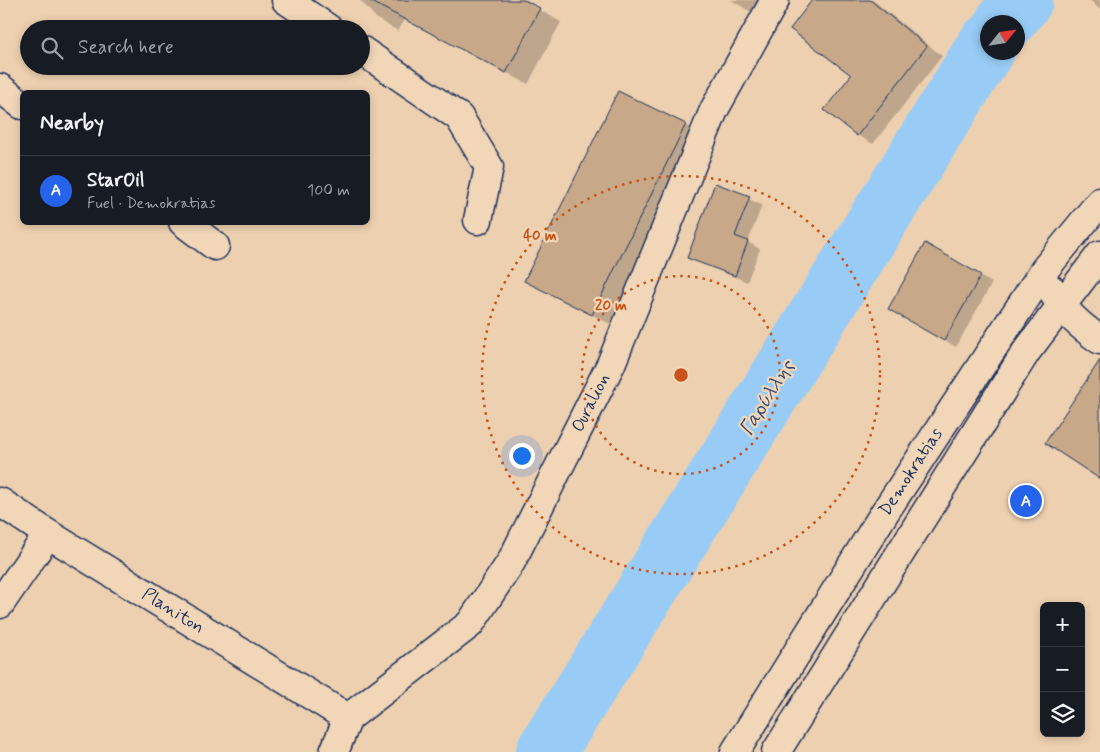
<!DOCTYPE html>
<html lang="en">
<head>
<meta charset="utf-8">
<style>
  :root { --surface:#171b24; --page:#20242c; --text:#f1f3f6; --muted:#9ea1a6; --line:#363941; --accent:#2563eb }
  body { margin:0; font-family:Mynerve,sans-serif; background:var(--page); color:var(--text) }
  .controls { position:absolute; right:15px; bottom:15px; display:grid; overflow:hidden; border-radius:8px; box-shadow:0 2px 8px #0003 }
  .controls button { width:45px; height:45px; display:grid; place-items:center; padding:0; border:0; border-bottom:1px solid var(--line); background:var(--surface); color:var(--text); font:25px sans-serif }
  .compass { position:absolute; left:980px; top:15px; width:45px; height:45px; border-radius:50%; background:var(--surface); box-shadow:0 2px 8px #0003; rotate:60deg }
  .you { position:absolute; left:521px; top:455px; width:18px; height:18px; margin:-12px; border:4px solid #fff; border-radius:50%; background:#1a73e8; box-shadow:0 0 0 8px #1a73e833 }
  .badge { display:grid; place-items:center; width:32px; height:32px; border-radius:50%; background:var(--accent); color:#fff; font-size:16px; font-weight:700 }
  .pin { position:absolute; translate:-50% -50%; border:2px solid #fff; box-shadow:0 1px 5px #0006 }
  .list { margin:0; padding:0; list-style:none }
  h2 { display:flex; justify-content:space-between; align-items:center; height:65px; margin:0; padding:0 20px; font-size:21px }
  h2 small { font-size:16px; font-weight:400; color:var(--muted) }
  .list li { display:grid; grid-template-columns:32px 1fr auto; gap:15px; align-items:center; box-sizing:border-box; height:70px; padding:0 20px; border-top:1px solid var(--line) }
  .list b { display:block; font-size:19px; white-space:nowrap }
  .list p { margin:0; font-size:16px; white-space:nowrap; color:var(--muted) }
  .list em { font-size:16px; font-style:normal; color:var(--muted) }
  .icon { flex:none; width:28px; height:28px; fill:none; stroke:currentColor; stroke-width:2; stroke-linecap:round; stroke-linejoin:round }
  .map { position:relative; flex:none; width:1100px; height:752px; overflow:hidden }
  .search { position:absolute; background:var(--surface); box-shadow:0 2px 8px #0003; left:20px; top:20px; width:350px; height:55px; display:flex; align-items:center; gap:12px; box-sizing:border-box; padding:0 18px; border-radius:28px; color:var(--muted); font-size:19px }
  .panel { position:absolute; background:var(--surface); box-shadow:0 2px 8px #0003; left:20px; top:90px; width:350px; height:135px; border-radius:8px }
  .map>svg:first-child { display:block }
  .shadow { fill:#0003 }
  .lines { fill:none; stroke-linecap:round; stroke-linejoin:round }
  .river { stroke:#98ccf6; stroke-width:60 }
  .building { fill:#c7a989; stroke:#1b2f5e }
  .minor-casing { stroke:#1b2f5e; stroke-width:31 }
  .minor { stroke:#f1d6b8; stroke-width:28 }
  .ring { fill:none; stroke:#c95318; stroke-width:2.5; stroke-dasharray:2.5 5 }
  .labels { text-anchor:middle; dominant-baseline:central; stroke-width:4.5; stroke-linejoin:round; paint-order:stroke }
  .street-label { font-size:18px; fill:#1b2f5e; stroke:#f1d6b8 }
  .water-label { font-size:19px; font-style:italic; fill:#2e4775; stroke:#f1d6b8 }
  .centre { fill:#c95318; stroke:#f1d6b8; stroke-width:2.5 }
  .ring-label { font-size:15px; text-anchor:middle; font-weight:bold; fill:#c95318; stroke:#f1d6b8; stroke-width:4.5; stroke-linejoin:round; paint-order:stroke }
</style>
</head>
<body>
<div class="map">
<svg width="1100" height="752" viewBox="0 0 1100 752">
  <rect width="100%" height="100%" fill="#edd0b0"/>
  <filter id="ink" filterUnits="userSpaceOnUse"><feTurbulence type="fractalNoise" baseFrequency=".02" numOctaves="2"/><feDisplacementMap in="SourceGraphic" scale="10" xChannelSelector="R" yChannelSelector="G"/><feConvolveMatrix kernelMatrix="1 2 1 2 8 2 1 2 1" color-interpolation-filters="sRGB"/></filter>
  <g filter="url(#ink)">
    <!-- shadow -->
    <g class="shadow">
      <path d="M360 0H529L528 3 561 22 528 84 405 19 398 31 377 19Z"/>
      <path d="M731 0H765L756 15Z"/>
      <path d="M813 0H873L942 56 873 144 857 135 853 75Z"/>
      <path d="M1090 0H1100V10Z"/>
      <path d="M685 125 707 138 614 326 525 281Z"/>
      <path d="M716 185 762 205 748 242 760 249 747 282 688 257Z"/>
      <path d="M925 245 992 283 956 347 889 308Z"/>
    </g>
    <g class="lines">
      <!-- river -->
      <g class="river">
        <path d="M1005 22 1023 0"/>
        <path d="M546 752 988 44"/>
      </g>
    </g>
    <!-- building -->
    <g class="building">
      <path d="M368 0H524L540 8 506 73Z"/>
      <path d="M812 0H870L927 46 857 136 824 110 851 75 790 29Z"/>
      <path d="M618 91 686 124 592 315 524 281Z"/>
      <path d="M715 183 750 196 735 236 748 241 735 276 687 258Z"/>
      <path d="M925 243 981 275 944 341 888 309Z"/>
      <path d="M1100 360V479L1045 443Z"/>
    </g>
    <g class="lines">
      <!-- minor casing -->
      <g class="minor-casing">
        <g id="minor">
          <path d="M286 0 329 29"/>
          <path d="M361 50 459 117 489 167 478 220"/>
          <path d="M0 88 22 105"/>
          <path d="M183 222 215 246"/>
          <path d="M1051 289C1064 312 1079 325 1100 340"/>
          <path d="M0 502 48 534 348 718"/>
          <path d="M0 604 48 534"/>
          <path d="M334 752 348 718 470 624 511 562 611 364 714 110 775 0"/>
          <path d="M735 752 885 512 1045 269 1100 202"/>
          <path d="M776 752 1026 352 1100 255"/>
        </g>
      </g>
      <!-- minor -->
      <use href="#minor" class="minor"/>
    </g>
  </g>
  <!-- distance rings -->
  <g class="ring">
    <circle cx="681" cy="375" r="99"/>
    <circle cx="681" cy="375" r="199"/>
  </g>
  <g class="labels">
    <!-- street labels -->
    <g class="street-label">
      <text transform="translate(591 403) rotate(-63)">Ouralion</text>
      <text transform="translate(911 472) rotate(-57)">Demokratias</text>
      <text transform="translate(173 611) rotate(32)">Planiton</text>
    </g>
    <!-- water labels -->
    <g class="water-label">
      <text transform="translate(767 398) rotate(-58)">Γαρύλλης</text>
    </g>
  </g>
  <circle cx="681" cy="375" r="8" class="centre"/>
  <g class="ring-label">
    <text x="540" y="240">40 m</text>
    <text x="611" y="310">20 m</text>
  </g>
</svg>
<div class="controls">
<button>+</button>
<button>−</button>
<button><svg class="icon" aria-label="layers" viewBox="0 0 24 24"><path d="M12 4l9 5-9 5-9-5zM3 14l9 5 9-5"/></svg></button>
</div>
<svg class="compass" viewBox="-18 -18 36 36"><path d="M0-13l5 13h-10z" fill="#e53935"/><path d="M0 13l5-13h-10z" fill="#9ea1a6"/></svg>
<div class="you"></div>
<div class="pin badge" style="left:1026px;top:501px">A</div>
<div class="search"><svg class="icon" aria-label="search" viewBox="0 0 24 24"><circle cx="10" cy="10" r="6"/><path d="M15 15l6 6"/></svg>Search here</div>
<section class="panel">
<h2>Nearby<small></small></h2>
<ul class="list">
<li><span class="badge">A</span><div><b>StarOil</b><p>Fuel · Demokratias</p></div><em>100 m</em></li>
</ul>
</section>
</div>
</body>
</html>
